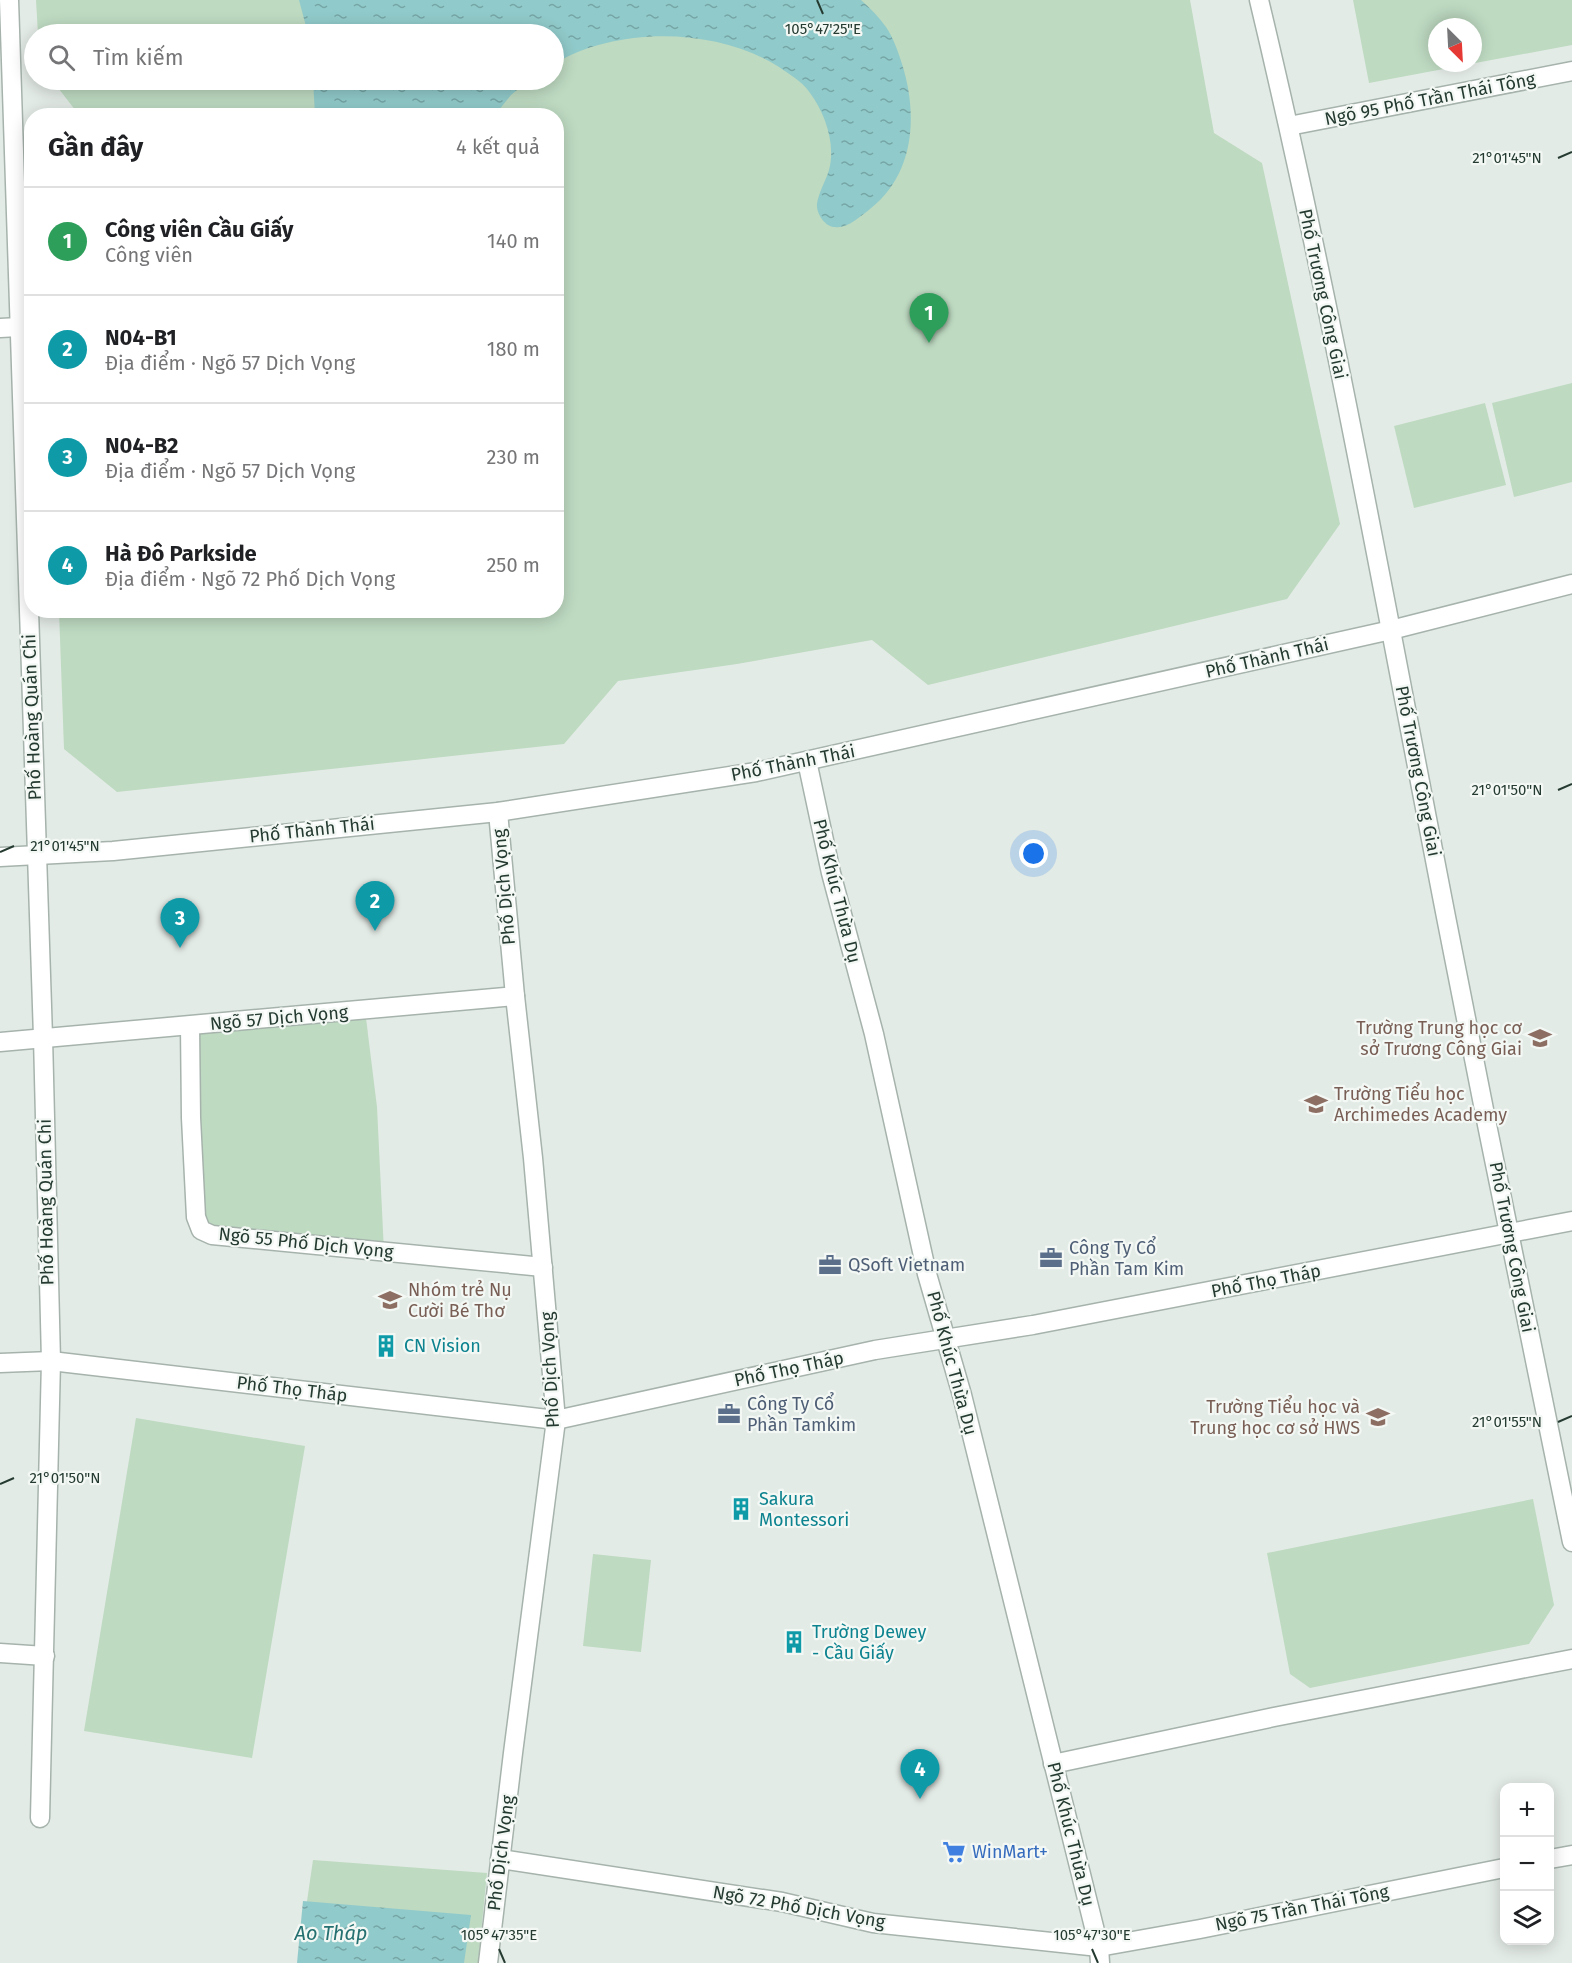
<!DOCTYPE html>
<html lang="vi">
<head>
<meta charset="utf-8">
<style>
  :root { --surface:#fff; --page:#f6f6f6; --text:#202124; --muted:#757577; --line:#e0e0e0; --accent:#0f766e }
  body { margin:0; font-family:"Fira Sans",sans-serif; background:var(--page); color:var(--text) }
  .controls { position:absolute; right:18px; bottom:18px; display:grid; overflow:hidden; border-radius:12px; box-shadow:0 3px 15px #0003 }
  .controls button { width:54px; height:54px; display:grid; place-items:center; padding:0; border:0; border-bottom:2px solid var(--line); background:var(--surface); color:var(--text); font:30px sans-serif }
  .compass { position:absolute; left:1428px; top:18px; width:54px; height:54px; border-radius:50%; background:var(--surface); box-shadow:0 3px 15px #0003; rotate:156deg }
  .you { position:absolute; left:1034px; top:854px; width:21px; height:21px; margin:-15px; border:4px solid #fff; border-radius:50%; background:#1a73e8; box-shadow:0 0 0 9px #1a73e833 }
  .badge { display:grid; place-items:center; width:39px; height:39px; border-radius:50%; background:var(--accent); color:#fff; font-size:20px; font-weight:700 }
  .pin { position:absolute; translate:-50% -50px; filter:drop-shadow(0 2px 3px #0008) }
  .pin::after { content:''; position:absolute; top:32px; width:21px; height:18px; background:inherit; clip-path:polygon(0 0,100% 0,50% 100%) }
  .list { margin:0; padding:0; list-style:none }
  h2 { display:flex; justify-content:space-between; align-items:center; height:78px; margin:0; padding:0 24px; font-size:26px }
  h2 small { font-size:20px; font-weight:400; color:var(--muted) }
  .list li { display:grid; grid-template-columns:39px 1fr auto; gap:18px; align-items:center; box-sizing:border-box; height:108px; padding:0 24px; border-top:2px solid var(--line) }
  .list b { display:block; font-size:22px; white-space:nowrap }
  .list p { margin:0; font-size:20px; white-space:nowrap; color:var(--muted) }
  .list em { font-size:20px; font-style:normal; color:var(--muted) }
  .icon { flex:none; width:33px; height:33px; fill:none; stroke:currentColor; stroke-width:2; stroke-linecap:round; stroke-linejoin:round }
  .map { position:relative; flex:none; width:1572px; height:1963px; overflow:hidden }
  .search { position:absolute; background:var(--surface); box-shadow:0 3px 15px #0003; left:24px; top:24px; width:540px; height:66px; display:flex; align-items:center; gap:15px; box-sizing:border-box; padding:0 21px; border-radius:33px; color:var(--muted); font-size:22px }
  .panel { position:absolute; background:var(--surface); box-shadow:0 3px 15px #0003; left:24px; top:108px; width:540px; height:510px; border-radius:24px }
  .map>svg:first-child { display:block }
  .park { fill:#bedac1; fill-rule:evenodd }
  .water { fill:url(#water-ripples) }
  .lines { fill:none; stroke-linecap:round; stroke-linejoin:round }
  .minor-casing { stroke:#a6b3ac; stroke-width:21 }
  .minor { stroke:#fff; stroke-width:18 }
  .ticks { fill:none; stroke:#253b31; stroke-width:2 }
  .labels { text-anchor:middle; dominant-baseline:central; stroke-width:4.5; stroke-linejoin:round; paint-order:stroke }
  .street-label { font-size:18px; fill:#253b31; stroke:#f3f8f5 }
  .education-label { font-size:18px; fill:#785e54; stroke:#f3f8f5; text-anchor:end }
  .service-label { font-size:18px; fill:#4e5e75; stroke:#f3f8f5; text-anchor:start }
  .culture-label { font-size:18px; fill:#0d838f; stroke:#f3f8f5; text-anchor:start }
  .shop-label { font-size:18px; fill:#366cbe; stroke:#f3f8f5; text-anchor:start }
  .water-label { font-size:20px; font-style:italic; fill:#257070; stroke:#f3f8f5 }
  .ticks-label { font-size:15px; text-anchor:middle; fill:#253b31; stroke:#f3f8f5; stroke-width:4.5; stroke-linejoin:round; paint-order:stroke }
</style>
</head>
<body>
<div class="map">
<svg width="1572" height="1963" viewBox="0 0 1572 1963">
  <defs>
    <pattern id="water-ripples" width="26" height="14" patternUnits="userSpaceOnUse" patternTransform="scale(1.5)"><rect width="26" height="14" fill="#91caca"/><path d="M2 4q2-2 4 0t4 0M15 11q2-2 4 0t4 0" fill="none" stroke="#76a5a5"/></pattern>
  </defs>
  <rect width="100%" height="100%" fill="#e3ebe6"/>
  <!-- park -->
  <g class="park">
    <path d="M36 0H1190L1214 133 1262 163 1340 524 1287 599 928 685 872 640 737 664 618 681 564 744 117 792 64 749 59 611 556 610V116L79 115 52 80H554V34H38Z"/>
    <path d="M1353 0H1572V45L1369 83ZM1437 27H1473V63H1437Z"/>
    <path d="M1572 383V482L1514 497 1492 403Z"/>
    <path d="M1485 403 1506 485 1414 508 1394 426Z"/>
    <path d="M365 1010 377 1107 384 1252 201 1230 190 1026Z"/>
    <path d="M136 1418 305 1446 252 1758 84 1731Z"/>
    <path d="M1533 1499 1554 1605 1529 1644 1310 1688 1290 1674 1267 1553Z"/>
    <path d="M593 1554 651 1560 641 1652 583 1646Z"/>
    <path d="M313 1860 487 1873 478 1963H298Z"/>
  </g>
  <!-- water -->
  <g class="water">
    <path d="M299 0H861C870 8 879 17 886 27 893 37 898 51 902 64 918 114 915 174 870 209 861 216 847 229 835 227 825 227 816 213 817 204 818 194 826 180 829 170 836 144 825 113 810 93 803 82 789 74 779 67 716 27 617 26 554 64V34H308Z"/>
    <path d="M313 80H529L511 95 494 116 315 115Z"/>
    <path d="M303 1901 471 1915 464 1963H297Z"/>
  </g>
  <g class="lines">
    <!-- minor casing -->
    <g class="minor-casing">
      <g id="minor">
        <path d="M9 0 43 1037 51 1361 40 1818"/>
        <path d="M1259 0C1332 305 1387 614 1447 922 1487 1129 1530 1336 1572 1542"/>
        <path d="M1289 126 1572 71"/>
        <path d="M0 328 19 327"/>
        <path d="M807 761 831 873 874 1034 927 1274 962 1395 1099 1947 1100 1963"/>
        <path d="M0 857 113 851 498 812 756 772 1391 630 1572 584"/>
        <path d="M190 1026 191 1118 196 1217 201 1230 212 1235 543 1267"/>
        <path d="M0 1042 515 996"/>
        <path d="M0 1363 51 1361 556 1420 875 1350 1033 1325 1572 1221"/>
        <path d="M0 1653 45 1656"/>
        <path d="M1053 1764 1274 1717 1572 1659"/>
        <path d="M500 1859 782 1902 873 1923 1099 1947 1200 1929 1504 1868"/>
        <path d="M1550 1859 1572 1855"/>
        <path d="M488 1963 513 1753 556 1420 533 1158 515 996 498 812"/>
      </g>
    </g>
    <!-- minor -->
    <use href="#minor" class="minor"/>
  </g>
  <!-- ticks -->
  <path class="ticks" d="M817 0 823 14M1558 158 1572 152M1558 790 1572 784M0 852 14 846M1558 1422 1572 1416M0 1484 14 1478M499 1949 505 1963M1092 1949 1098 1963"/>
  <!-- icons -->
  <defs>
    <g id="school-bare" transform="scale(1.8)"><path d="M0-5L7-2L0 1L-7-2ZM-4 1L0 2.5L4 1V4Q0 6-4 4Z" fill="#8d6e63" stroke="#f3f8f5" stroke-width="2.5" paint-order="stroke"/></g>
    <g id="office-bare" transform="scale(1.8)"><path d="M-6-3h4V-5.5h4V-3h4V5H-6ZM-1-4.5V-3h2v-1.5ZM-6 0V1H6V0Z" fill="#5c6f8a" stroke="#f3f8f5" stroke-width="2.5" paint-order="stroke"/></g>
    <g id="building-bare" transform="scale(1.8)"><path d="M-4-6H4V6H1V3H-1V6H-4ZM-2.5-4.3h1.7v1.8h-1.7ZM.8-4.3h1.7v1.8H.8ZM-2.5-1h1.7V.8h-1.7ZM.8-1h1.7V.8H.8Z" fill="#0f9aa8" stroke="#f3f8f5" stroke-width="2.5" paint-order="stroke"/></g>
    <g id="supermarket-bare" transform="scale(1.8)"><path d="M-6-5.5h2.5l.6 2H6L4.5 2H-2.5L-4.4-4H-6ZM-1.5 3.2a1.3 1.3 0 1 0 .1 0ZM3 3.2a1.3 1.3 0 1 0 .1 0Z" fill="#3f7fe0" stroke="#f3f8f5" stroke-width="2.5" paint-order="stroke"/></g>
  </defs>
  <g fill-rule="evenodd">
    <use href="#school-bare" x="1540" y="1038"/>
    <use href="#school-bare" x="1316" y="1104"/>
    <use href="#office-bare" x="1051" y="1258"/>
    <use href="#office-bare" x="830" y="1265"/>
    <use href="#school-bare" x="390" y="1300"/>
    <use href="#building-bare" x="386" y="1346"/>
    <use href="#office-bare" x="729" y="1414"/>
    <use href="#school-bare" x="1378" y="1417"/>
    <use href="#building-bare" x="741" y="1509"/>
    <use href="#building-bare" x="794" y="1642"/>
    <use href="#supermarket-bare" x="954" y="1852"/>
  </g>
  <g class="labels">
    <!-- street labels -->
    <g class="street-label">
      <text transform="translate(1430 99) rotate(-11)">Ngõ 95 Phố Trần Thái Tông</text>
      <text transform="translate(1323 294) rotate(78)">Phố Trương Công Giai</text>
      <text transform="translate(1267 658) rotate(-13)">Phố Thành Thái</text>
      <text transform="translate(32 717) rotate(-92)">Phố Hoàng Quán Chi</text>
      <text transform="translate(793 763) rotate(-11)">Phố Thành Thái</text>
      <text transform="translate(1418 771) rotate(79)">Phố Trương Công Giai</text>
      <text transform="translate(312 830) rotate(-6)">Phố Thành Thái</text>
      <text transform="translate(504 887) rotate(-95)">Phố Dịch Vọng</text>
      <text transform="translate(837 891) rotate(76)">Phố Khúc Thừa Dụ</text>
      <text transform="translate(279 1018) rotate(-5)">Ngõ 57 Dịch Vọng</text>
      <text transform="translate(46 1202) rotate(-91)">Phố Hoàng Quán Chi</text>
      <text transform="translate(306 1243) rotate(6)">Ngõ 55 Phố Dịch Vọng</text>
      <text transform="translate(1512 1247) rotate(79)">Phố Trương Công Giai</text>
      <text transform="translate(1266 1281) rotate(-11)">Phố Thọ Tháp</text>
      <text transform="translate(952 1363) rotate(75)">Phố Khúc Thừa Dụ</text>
      <text transform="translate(789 1369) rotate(-12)">Phố Thọ Tháp</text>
      <text transform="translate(550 1370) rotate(-93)">Phố Dịch Vọng</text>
      <text transform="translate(292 1389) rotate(7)">Phố Thọ Tháp</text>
      <text transform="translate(1071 1834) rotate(76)">Phố Khúc Thừa Dụ</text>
      <text transform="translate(501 1853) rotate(-83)">Phố Dịch Vọng</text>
      <text transform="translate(799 1907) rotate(10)">Ngõ 72 Phố Dịch Vọng</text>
      <text transform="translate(1302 1908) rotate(-11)">Ngõ 75 Trần Thái Tông</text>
    </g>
    <!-- education labels -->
    <g class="education-label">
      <text x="1522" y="1028">Trường Trung học cơ<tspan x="1522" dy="21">sở Trương Công Giai</tspan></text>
      <text x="1334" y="1094" text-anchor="start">Trường Tiểu học<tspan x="1334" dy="21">Archimedes Academy</tspan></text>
      <text x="408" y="1290" text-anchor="start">Nhóm trẻ Nụ<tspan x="408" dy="21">Cười Bé Thơ</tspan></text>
      <text x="1360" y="1407">Trường Tiểu học và<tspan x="1360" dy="21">Trung học cơ sở HWS</tspan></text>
    </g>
    <!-- service labels -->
    <g class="service-label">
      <text x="1069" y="1248">Công Ty Cổ<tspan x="1069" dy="21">Phần Tam Kim</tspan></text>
      <text x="848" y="1265">QSoft Vietnam</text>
      <text x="747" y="1404">Công Ty Cổ<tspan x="747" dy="21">Phần Tamkim</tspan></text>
    </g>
    <!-- culture labels -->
    <g class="culture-label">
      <text x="404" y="1346">CN Vision</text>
      <text x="759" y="1499">Sakura<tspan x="759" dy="21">Montessori</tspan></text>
      <text x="812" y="1632">Trường Dewey<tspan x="812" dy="21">- Cầu Giấy</tspan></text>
    </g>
    <!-- shop labels -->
    <g class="shop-label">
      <text x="972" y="1852">WinMart+</text>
    </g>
    <!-- water labels -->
    <g class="water-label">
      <text x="331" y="1933">Ao Tháp</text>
    </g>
  </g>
  <g class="ticks-label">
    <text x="823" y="34">105°47'25"E</text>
    <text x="1507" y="163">21°01'45"N</text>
    <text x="1507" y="795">21°01'50"N</text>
    <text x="65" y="851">21°01'45"N</text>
    <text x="1507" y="1427">21°01'55"N</text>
    <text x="65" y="1483">21°01'50"N</text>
    <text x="499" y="1940">105°47'35"E</text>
    <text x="1092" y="1940">105°47'30"E</text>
  </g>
</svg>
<div class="controls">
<button>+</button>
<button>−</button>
<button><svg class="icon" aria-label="layers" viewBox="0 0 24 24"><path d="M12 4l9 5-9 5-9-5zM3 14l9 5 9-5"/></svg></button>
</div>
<svg class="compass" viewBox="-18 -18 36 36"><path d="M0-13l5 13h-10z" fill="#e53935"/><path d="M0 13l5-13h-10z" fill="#757577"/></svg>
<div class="you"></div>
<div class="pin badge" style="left:929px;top:343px;background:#2e9e5b">1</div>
<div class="pin badge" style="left:375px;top:931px;background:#0f9aa8">2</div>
<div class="pin badge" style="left:180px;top:948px;background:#0f9aa8">3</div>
<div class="pin badge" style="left:920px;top:1799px;background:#0f9aa8">4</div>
<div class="search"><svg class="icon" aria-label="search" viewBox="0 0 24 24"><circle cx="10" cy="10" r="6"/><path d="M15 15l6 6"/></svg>Tìm kiếm</div>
<section class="panel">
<h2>Gần đây<small>4 kết quả</small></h2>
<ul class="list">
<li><span class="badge" style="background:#2e9e5b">1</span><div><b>Công viên Cầu Giấy</b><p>Công viên</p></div><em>140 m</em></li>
<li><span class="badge" style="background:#0f9aa8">2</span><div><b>N04-B1</b><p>Địa điểm · Ngõ 57 Dịch Vọng</p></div><em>180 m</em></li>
<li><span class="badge" style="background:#0f9aa8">3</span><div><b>N04-B2</b><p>Địa điểm · Ngõ 57 Dịch Vọng</p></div><em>230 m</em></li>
<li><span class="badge" style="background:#0f9aa8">4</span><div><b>Hà Đô Parkside</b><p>Địa điểm · Ngõ 72 Phố Dịch Vọng</p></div><em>250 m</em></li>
</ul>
</section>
</div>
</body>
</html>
